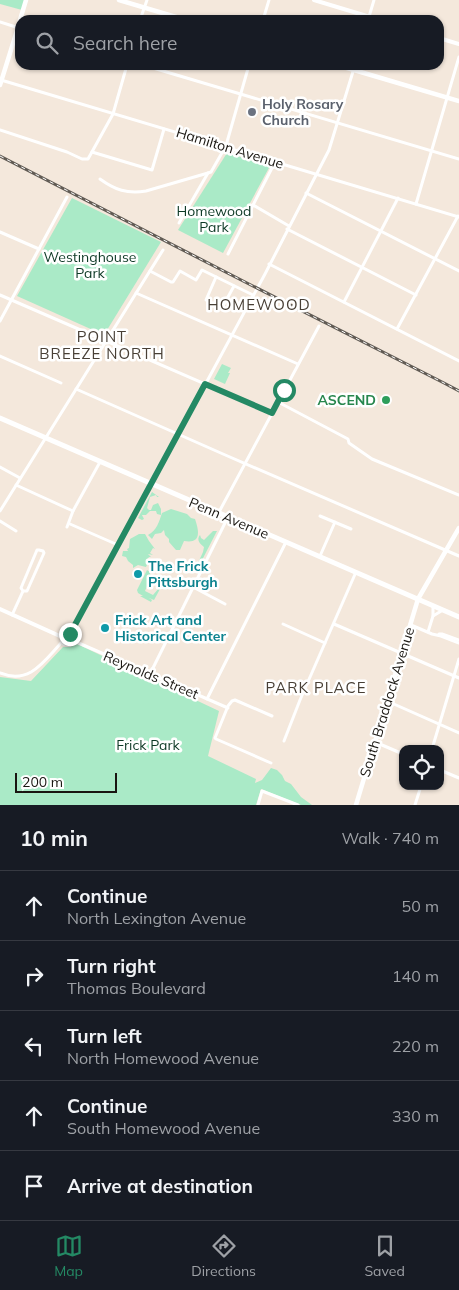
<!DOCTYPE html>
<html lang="en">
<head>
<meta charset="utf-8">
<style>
  :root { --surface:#171b24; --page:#242831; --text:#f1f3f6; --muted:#9ea1a6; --line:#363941; --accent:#248964 }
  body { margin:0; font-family:Mulish,sans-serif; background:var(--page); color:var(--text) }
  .controls { position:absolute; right:15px; bottom:15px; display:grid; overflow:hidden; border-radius:10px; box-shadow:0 1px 4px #0004 }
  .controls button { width:45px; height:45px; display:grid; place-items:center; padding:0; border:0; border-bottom:1px solid var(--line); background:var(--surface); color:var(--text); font:25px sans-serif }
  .scale { position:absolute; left:15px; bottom:12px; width:102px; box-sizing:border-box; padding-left:5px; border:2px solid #191611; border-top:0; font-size:14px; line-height:18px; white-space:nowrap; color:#191611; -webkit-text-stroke:4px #fff; paint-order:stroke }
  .stop { position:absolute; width:15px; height:15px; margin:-11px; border:4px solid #248964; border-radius:50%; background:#fff }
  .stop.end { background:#248964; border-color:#fff; box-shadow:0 1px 5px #0008 }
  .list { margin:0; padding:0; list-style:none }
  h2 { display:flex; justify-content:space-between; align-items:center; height:65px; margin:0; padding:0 20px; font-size:21px }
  h2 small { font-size:16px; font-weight:400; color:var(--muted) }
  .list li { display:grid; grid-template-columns:32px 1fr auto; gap:15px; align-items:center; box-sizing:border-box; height:70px; padding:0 20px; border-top:1px solid var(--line) }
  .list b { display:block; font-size:19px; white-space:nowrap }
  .list p { margin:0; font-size:16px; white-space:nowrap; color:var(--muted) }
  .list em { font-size:16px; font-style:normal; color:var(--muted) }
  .icon { flex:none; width:28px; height:28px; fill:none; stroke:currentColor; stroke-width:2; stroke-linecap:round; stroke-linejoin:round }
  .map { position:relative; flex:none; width:459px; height:805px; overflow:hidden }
  .search { position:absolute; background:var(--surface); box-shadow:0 1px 4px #0004; left:15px; right:15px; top:15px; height:55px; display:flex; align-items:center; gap:12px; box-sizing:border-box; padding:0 18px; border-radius:15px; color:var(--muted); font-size:19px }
  .sheet { height:415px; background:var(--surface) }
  nav { display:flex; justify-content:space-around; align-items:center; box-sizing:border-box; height:70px; border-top:1px solid var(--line); background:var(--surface); font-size:14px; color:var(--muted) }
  nav a { display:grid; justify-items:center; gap:2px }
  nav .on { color:var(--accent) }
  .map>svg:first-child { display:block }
  .green { fill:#aaeac7 }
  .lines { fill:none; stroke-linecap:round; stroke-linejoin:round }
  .minor { stroke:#fff; stroke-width:3 }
  .tertiary { stroke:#fff; stroke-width:4 }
  .secondary { stroke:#fff; stroke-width:4.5 }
  .primary { stroke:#fff; stroke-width:4.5 }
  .trunk { stroke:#fff; stroke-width:5 }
  .rail-casing { stroke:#615b54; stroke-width:3 }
  .rail { stroke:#fff; stroke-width:1; stroke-dasharray:4; stroke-linecap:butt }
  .route { stroke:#248964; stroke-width:6 }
  .worship-dot { fill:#6b7280; stroke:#fff; stroke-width:2 }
  .leisure-dot { fill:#2e9e5b; stroke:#fff; stroke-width:2 }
  .culture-dot { fill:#0f9aa8; stroke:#fff; stroke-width:2 }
  .labels { text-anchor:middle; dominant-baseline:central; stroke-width:5; stroke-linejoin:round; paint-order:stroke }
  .worship-label { font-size:14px; font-weight:bold; fill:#5b616d; stroke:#fff; text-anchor:start }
  .street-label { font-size:14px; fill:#191611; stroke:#fff }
  .park-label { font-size:14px; fill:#0d3925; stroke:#fff }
  .leisure-label { font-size:14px; font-weight:bold; fill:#27864d; stroke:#fff; text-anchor:end }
  .culture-label { font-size:14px; font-weight:bold; fill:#0d838f; stroke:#fff; text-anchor:start }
  .neighbourhood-label { font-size:15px; letter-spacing:1px; fill:#483f35; stroke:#fff }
</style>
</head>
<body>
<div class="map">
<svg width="459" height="805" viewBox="0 0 459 805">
  <rect width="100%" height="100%" fill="#f4e8dc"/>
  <!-- green -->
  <g class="green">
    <path d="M0 0H25L22 10 0 4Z"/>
    <path d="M227 153 270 166 223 253 178 230Z"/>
    <path d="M72 198 161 242 104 335 17 296Z"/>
    <path d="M222 364 231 368 228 373H230L225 384 214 379Z"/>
    <path d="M152 492 159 497H157L156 495 150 497 147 508 149 510H151L153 505 158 503 161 509V515L157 514 156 511H150L146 515H142L144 519 142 520 138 518Z"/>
    <path d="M171 509 187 514 191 518 195 519C199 531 202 544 184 541L180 550H176L169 542V539L165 535 164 530 161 533 155 534 152 539 148 535C157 530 159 522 162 513Z"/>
    <path d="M213 531H217L200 564 198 563 203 552 204 547C200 544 196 540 200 535L201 538 204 540Z"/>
    <path d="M139 534H145L149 541 155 549 153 548 150 553 153 555 148 554 151 557H149L146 561 148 563 146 567 138 565 133 568V565L128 561 126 557 122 556 123 551H128L127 549 129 548 130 539Z"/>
    <path d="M147 570 150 572V574L155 580 152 583 148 584 145 591 153 595 159 588 160 589 154 600 149 598 152 600 151 602 140 596H143L138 593 137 590Z"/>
    <path d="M77 644 219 711 208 756 256 779 255 783 262 780 271 768 277 770 282 775 285 781 291 784 301 797 312 805H301L261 789 256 805H0V677L31 681 63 647H70Z"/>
  </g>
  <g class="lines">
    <!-- minor -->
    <g class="minor">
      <path d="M140 20 147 0"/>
      <path d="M263 20 269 0"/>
      <path d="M368 20 374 0"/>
      <path d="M0 22 19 28"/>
      <path d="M143 65 459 159"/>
      <path d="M1 80 459 217"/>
      <path d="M0 130 67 152 82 159H88L113 114 127 65"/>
      <path d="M92 152 152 170 164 129"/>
      <path d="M100 179C115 190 127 194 146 191L208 173"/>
      <path d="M306 193 459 271"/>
      <path d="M416 204 459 57"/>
      <path d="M253 205 289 226"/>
      <path d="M179 223 208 173 211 172 223 151 227 142 249 65"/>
      <path d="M287 229 416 295"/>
      <path d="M0 232 39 249"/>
      <path d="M228 254 275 162"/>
      <path d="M269 264 459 361"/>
      <path d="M150 271 171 282H173L180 271 196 280 202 270 253 295"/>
      <path d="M216 277 206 300 219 307H222L223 306 234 286"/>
      <path d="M136 293 298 364"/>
      <path d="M0 295 272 413"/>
      <path d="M344 302 398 198"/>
      <path d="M0 321 67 197"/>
      <path d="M397 329 458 216"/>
      <path d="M0 356 61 383"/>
      <path d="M76 389 223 454 459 556"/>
      <path d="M278 402 348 439 349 443 372 459 459 495"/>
      <path d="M0 467 20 478"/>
      <path d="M152 483 265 274 329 150 355 65"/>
      <path d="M16 485 73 511"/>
      <path d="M0 511 163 250"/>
      <path d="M219 512 319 326"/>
      <path d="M320 516 351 529"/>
      <path d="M0 521 16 531"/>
      <path d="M70 524 118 545"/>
      <path d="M67 527 73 511 100 462"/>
      <path d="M320 556 335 522"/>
      <path d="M193 587 225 604"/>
      <path d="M12 615 23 591H27L44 553 43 551 39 550H37L21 588 23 591"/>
      <path d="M433 616 443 610"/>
      <path d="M283 624 325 643"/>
      <path d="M334 624 459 678"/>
      <path d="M411 625 432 634 441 636 459 643"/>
      <path d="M428 632 433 616V606"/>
      <path d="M439 634H442L459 640"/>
      <path d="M74 641 228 708"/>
      <path d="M0 673C30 685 44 661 62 642"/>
      <path d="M150 674 228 517"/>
      <path d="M207 699 286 542"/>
      <path d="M387 701 459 733"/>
      <path d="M284 741 300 700 356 572"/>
      <path d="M375 742 403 754"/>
      <path d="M432 749 459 659"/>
      <path d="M271 763 216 739 215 738 228 706 232 701 235 700 272 716"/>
      <path d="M440 770 459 778"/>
      <path d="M258 805 262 791 298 805"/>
      <path d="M415 805 421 786"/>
    </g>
    <!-- tertiary -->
    <g class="tertiary">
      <path d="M314 0 380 20"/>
      <path d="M439 38 459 44"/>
      <path d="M0 609 62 637"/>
      <path d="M70 634 151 484"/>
      <path d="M62 637V640L64 644 70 645 74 640 73 636 70 634"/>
    </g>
    <!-- secondary -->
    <g class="secondary">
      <path d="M119 0 186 20"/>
      <path d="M20 20 26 0"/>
      <path d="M337 65 459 101"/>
      <path d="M0 85 20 21"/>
      <path d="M418 599 459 528"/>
    </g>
    <!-- primary -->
    <path class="primary" d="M356 805 418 599"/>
    <!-- trunk -->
    <path class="trunk" d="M0 418 459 617"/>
    <!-- rail casing -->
    <g class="rail-casing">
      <path id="rail" d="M0 156 247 283 444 383 459 391"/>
    </g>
    <!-- rail -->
    <use href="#rail" class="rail"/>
  </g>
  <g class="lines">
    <!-- route -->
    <path class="route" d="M70 634 205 384 272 413 284 390"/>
  </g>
  <!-- markers -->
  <circle class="worship-dot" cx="252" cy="112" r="5"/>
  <circle class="leisure-dot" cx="386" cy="400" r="5"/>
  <g class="culture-dot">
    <circle cx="138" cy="574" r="5"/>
    <circle cx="105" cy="628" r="5"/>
  </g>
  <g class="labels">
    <!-- worship labels -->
    <g class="worship-label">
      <text x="262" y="104">Holy Rosary<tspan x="262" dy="16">Church</tspan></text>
    </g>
    <!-- street labels -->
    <g class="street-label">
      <text transform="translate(230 148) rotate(17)">Hamilton Avenue</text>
      <text transform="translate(229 518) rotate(23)">Penn Avenue</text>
      <text transform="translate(151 675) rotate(23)">Reynolds Street</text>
      <text transform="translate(387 702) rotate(-73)">South Braddock Avenue</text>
    </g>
    <!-- park labels -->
    <g class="park-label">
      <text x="214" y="211">Homewood<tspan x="214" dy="16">Park</tspan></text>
      <text x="90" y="257">Westinghouse<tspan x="90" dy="16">Park</tspan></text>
      <text x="148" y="745">Frick Park</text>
    </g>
    <!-- leisure labels -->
    <g class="leisure-label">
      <text x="376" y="400">ASCEND</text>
    </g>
    <!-- culture labels -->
    <g class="culture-label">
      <text x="148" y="566">The Frick<tspan x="148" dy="16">Pittsburgh</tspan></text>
      <text x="115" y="620">Frick Art and<tspan x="115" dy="16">Historical Center</tspan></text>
    </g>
    <!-- neighbourhood labels -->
    <g class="neighbourhood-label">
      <text x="259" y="304">HOMEWOOD</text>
      <text x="102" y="336">POINT<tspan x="102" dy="17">BREEZE NORTH</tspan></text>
      <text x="316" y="687">PARK PLACE</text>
    </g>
  </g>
</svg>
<div class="controls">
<button><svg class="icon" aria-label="locate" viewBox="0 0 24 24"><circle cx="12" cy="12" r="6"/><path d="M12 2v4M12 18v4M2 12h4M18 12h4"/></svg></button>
</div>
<div class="scale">200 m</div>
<div class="stop" style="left:284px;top:390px"></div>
<div class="stop end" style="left:70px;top:634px"></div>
<div class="search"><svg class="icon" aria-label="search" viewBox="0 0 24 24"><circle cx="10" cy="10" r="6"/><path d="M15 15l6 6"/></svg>Search here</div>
</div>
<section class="sheet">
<h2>10 min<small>Walk · 740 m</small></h2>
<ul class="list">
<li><svg class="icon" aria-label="ahead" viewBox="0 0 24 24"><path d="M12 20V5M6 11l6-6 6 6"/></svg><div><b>Continue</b><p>North Lexington Avenue</p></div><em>50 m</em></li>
<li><svg class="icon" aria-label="right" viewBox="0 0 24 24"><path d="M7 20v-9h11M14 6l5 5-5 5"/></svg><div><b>Turn right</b><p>Thomas Boulevard</p></div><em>140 m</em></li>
<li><svg class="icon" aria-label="left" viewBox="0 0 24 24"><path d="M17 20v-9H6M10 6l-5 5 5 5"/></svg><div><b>Turn left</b><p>North Homewood Avenue</p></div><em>220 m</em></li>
<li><svg class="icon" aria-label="ahead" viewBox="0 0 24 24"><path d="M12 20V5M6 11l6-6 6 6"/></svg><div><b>Continue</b><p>South Homewood Avenue</p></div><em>330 m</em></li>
<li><svg class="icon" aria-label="arrive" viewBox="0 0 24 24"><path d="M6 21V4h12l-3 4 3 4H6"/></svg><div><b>Arrive at destination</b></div></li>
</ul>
</section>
<nav>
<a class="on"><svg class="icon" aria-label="map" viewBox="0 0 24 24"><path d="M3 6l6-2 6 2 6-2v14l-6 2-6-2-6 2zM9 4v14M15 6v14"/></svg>Map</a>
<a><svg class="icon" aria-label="directions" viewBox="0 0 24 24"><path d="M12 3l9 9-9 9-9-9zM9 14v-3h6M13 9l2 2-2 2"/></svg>Directions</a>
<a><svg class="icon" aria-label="saved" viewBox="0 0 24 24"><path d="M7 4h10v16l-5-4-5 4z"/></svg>Saved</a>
</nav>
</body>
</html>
